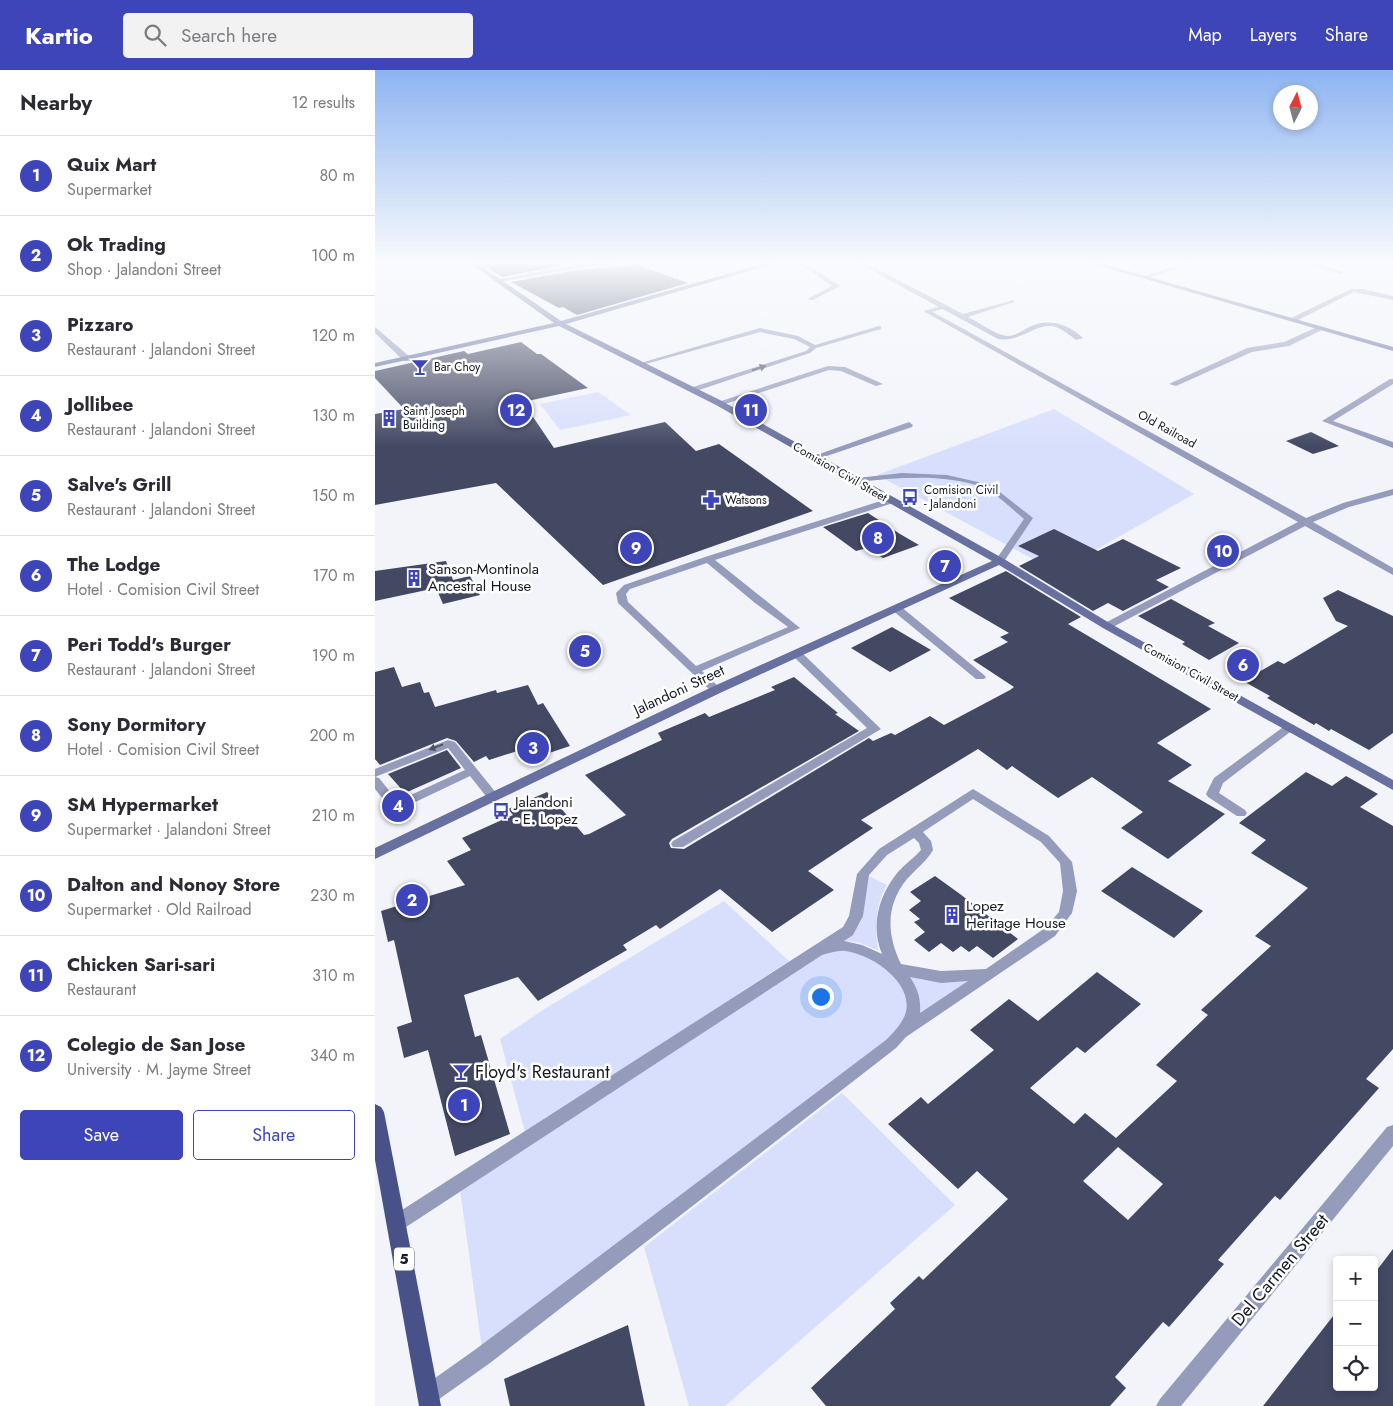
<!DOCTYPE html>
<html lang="en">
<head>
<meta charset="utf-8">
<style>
  :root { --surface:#fff; --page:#f2f2f3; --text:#2b2b33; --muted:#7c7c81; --line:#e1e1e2; --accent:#3e45b9 }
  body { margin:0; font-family:Jost,sans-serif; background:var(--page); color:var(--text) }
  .controls { position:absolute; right:15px; bottom:15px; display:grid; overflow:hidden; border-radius:5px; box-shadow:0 2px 8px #0003 }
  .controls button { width:45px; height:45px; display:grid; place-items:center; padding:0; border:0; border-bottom:1px solid var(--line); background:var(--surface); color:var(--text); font:25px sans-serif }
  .compass { position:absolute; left:898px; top:15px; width:45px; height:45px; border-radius:50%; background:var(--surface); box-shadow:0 2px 8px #0003; rotate:6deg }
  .you { position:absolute; left:445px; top:926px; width:18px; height:18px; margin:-12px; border:4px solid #fff; border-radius:50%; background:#1a73e8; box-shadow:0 0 0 8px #1a73e833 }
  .badge { display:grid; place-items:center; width:32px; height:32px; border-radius:50%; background:var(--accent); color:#fff; font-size:16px; font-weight:700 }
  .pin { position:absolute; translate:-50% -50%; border:2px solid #fff; box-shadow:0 1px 5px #0006 }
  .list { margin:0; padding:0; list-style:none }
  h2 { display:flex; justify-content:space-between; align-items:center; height:65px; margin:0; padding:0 20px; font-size:21px }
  h2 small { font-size:16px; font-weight:400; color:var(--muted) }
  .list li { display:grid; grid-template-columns:32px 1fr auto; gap:15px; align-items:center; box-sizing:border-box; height:80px; padding:0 20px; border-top:1px solid var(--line) }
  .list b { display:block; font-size:19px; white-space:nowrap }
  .list p { margin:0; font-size:16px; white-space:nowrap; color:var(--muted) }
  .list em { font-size:16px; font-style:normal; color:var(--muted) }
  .actions { display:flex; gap:10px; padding:15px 20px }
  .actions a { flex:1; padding:11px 0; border:1px solid var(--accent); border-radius:5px; text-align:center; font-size:18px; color:var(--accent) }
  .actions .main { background:var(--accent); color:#fff }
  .icon { flex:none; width:28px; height:28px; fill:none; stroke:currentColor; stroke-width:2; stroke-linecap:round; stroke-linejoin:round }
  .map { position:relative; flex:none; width:1018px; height:1336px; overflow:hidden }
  header { display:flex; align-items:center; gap:30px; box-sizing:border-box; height:70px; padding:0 25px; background:var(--accent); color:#fff }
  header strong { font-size:24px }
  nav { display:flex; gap:28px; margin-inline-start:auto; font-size:18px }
  .search { width:350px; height:45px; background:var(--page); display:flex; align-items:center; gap:12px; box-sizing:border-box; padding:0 18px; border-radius:5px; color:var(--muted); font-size:19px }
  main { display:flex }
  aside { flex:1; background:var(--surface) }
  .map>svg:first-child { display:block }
  .green { fill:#d8dffc }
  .building { fill:#434963; fill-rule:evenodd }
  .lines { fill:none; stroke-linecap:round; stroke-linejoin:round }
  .lane { fill:#949bbb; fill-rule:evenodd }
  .street { fill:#949bbb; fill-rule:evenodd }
  .secondary { fill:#67709e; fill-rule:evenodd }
  .primary { fill:#485288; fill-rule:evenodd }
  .oneway { fill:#4f5468 }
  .labels { text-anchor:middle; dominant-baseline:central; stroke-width:5; stroke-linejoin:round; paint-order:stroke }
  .far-poi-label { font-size:12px; fill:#161924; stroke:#fff; text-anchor:start }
  .far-street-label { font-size:12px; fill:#161924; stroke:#fff }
  .shield { fill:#fff; stroke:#5c5e66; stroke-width:1 }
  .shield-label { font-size:14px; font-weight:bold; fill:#161924 }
  .poi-label { font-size:15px; fill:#161924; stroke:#fff; text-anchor:start }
  .street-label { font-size:15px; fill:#161924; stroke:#fff }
  .near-poi-label { font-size:18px; fill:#161924; stroke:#fff; text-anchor:start }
  .near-street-label { font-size:18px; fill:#161924; stroke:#fff }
</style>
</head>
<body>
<header>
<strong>Kartio</strong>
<div class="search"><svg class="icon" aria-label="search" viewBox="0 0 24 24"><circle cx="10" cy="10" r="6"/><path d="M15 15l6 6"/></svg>Search here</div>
<nav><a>Map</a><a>Layers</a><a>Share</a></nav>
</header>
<main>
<aside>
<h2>Nearby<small>12 results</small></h2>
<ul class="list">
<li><span class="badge">1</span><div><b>Quix Mart</b><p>Supermarket</p></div><em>80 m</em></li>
<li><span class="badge">2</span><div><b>Ok Trading</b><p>Shop · Jalandoni Street</p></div><em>100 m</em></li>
<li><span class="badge">3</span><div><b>Pizzaro</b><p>Restaurant · Jalandoni Street</p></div><em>120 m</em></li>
<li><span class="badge">4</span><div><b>Jollibee</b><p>Restaurant · Jalandoni Street</p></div><em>130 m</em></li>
<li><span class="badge">5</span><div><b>Salve's Grill</b><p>Restaurant · Jalandoni Street</p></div><em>150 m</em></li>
<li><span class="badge">6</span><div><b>The Lodge</b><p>Hotel · Comision Civil Street</p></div><em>170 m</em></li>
<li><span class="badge">7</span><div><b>Peri Todd's Burger</b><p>Restaurant · Jalandoni Street</p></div><em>190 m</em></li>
<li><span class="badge">8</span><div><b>Sony Dormitory</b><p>Hotel · Comision Civil Street</p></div><em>200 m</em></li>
<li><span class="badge">9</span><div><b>SM Hypermarket</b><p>Supermarket · Jalandoni Street</p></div><em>210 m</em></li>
<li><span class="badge">10</span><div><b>Dalton and Nonoy Store</b><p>Supermarket · Old Railroad</p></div><em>230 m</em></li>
<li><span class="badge">11</span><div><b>Chicken Sari-sari</b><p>Restaurant</p></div><em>310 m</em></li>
<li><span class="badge">12</span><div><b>Colegio de San Jose</b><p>University · M. Jayme Street</p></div><em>340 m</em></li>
</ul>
<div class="actions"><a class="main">Save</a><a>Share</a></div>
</aside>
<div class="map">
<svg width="1018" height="1336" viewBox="0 0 1018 1336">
  <rect width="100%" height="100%" fill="#f2f4fa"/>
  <!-- green -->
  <g class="green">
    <path d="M223 322 256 345 185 360 165 334Z"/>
    <path d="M679 339 819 424 682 502 502 405Z"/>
    <path d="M494 806 512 815C500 834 500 858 503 880L482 872 469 871 485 853Z"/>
    <path d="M349 831 414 891 150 1062 125 969 171 938Z"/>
    <path d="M470 876 494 882 537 922 527 963 108 1286 84 1112 422 894Z"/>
    <path d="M530 904 549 910H598L537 952Z"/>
    <path d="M467 1023 580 1135 350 1336H314L269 1177Z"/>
  </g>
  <!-- building -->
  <g class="building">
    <path d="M102 191H193L195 194 127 207Z"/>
    <path d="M263 195 313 213 202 245 188 237 184 238 136 212 203 200Z"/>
    <path d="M146 272 162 284H166L213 318 148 332 179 378 290 352 321 381 344 374 438 441 228 515 121 413 0 435V344L29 339 0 308V301L89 281 93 284Z"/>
    <path d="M936 362 964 376 938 384 911 371Z"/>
    <path d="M493 443 525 464 544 475 508 488 492 478 481 481 448 457Z"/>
    <path d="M679 459 723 481 748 469 806 498 781 510 794 517 748 541 733 533 718 541 644 496 664 486 643 476Z"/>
    <path d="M71 491 78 510 95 506 105 525 68 534 61 518 0 531V501Z"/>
    <path d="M631 501 706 547 693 554 836 639 782 673 817 695 793 711 850 744 793 789 746 758 768 742 717 707 683 728 637 696 632 700 603 679 486 750 498 758 433 801 459 820 397 862 345 819 285 859 281 855 248 875 252 880 163 931 143 907 89 925 100 967 106 965 135 1064 80 1086 53 980 29 988 22 957 37 952 19 870 13 872 6 841 90 815 72 791 96 780 87 768 138 745 133 739 172 722 209 765 214 764 251 745 210 705 287 670 283 663 330 643 334 647 400 620 396 617 419 607 463 643 460 644 484 661 297 769 294 773 296 778 309 779 494 668 498 671 516 663 520 665 555 646 569 655 635 620 639 617 598 590 633 572 625 567 634 563 574 528Z"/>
    <path d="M963 520 1018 546V663L994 680 956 659 954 661 941 653 939 655 892 628 895 626 868 611 903 591 909 594 973 556 961 551 948 528Z"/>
    <path d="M796 529 840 553 833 556 864 573 834 590 807 574 810 572 763 546Z"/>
    <path d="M517 557 556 580 515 602 476 578Z"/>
    <path d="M19 597 27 617 45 612 49 623 54 622 60 637 121 620 122 623 153 615 163 635 168 633 195 676 162 687 155 677 114 690 111 686 99 692 81 671 72 668 5 695 0 689V602Z"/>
    <path d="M72 680 86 698 30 723 13 704Z"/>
    <path d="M931 702 957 716 971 706 1003 724 985 737 1018 756V979L991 1009 1004 1018 905 1130 900 1126 843 1190 849 1194 794 1257 788 1252 740 1307 751 1318 735 1336H451L436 1318 520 1239 515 1233 544 1206 548 1210 633 1129 602 1101 583 1119 513 1054 546 1027 553 1034 619 980 595 960 634 929 663 951 722 902 766 934 710 983 702 977 655 1018 699 1054 710 1043 741 1068 802 1011 781 995 833 945 826 940 896 876 880 866 933 818 876 783 891 770 864 753ZM743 1077 788 1114 753 1150 708 1111Z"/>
    <path d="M757 797 828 841 799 868 726 821Z"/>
    <path d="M560 806 585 824 643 869 618 888 602 876 594 882 586 876 578 882 566 873 554 882 539 870 550 862 539 852 545 849 534 840 546 831 535 822Z"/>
    <path d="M1018 1179V1336H888L962 1241V1317H999V1204Z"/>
    <path d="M253 1255 270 1336H135L129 1309Z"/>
  </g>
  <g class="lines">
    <!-- lane -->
    <g class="lane">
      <path d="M195 191H202L207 196 202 197Z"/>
      <path d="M570 235 573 237 572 238 552 243 549 241Z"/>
      <path d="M504 256 506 257V259L441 278 435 283 318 322 314 320 315 318 431 281 435 277 419 269 385 262 267 295 262 294 385 258 423 266 440 275Z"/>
      <path d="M527 403 572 405 616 415 658 448 628 493H622L620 491 649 449C638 440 621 423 609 418 569 403 523 408 482 412L478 410 482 408Z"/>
      <path d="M515 428 519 431 518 433 340 490 425 558 327 601 345 618 346 620 345 622H337L243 533 241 523 249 515 330 487ZM332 493 380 533 413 557 321 596 253 532 251 524 255 519Z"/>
      <path d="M915 654 919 655 921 657 919 659 848 713 844 723 870 740 872 743 870 746H862L833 727 831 724 839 708 911 655Z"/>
      <path d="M73 670 80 672 122 724 124 727 122 730H114L95 706 32 736 28 737 12 734 0 719V707L4 708 20 728 27 729 90 700 73 678 0 707V699Z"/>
      <path d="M598 719 674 766 697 792 702 821 697 843 680 866 531 967 521 978 115 1293 60 1332 53 1334 46 1332 44 1325 46 1318 101 1279 511 970C518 963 526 955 530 945 541 914 497 884 470 881 463 880 455 883 447 885L28 1159 22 1161 16 1159 14 1153 16 1147 468 857 474 846 482 804 504 779ZM598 729 666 772 685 793 688 821 684 842 670 858 611 899 566 901 526 894C512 865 510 836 532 809 541 799 551 792 558 780L556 771 548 762ZM539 768 544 773 546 780C539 788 530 794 523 802 504 825 495 855 507 884L487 875 469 871 478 865 488 846 494 805 512 785ZM535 907 566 913 593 911 545 943C546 929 543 919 535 907Z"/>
    </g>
    <!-- street -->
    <g class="street">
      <path d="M239 191H264L204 198 124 212 121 210 204 194Z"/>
      <path d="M420 191H427L465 216 438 230H434V228L457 216Z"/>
      <path d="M479 191H487L588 244 639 230V232L593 247C604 252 620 265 632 266 640 266 647 261 654 257 673 248 692 253 708 268L701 270C695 265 688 260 681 257 662 251 646 273 623 269Z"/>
      <path d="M814 191H823L771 209 766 208Z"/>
      <path d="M924 191H934L968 202 965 204Z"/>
      <path d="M976 219H988L1018 226V230L979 222 919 252 912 250Z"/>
      <path d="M550 240H554L931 448 968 433 1018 419V425L974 437 938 452 1018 498V505L930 456 736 558H728L726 556 728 554 923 452 550 242Z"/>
      <path d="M0 257 35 287V291H29L0 263Z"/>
      <path d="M942 257 949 259 914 276 877 282 801 316 794 314 872 278 909 272Z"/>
      <path d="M453 296 470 297 508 314 501 316 466 301 454 300 347 335 340 333Z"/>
      <path d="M1015 309H1018V314L958 351 1018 372V378L947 351Z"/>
      <path d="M534 352 538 355 537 357 443 389 436 387Z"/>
      <path d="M521 535 525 536 609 605 611 607 609 609H601L517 540 516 538Z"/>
      <path d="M421 580 425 581 506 659 308 777H298L296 774 298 771 492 658 417 585 415 583Z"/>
      <path d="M1018 1055V1076L806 1336H781L785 1329 1012 1057Z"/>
    </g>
    <!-- secondary -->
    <g class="secondary">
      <path d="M92 191H99L186 251 398 191H408L191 254 347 331 629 489 736 554 1018 710V720L728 558 624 495 345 623 0 789V778L337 617 617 491 341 335 184 256 0 297V293L179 253Z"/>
      <path d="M708 191H718L1018 277V281Z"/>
    </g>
    <!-- primary -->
    <path class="primary" d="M0 1034 6 1037 9 1042 66 1336H44L0 1090Z"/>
  </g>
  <!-- one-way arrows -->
  <defs><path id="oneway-solid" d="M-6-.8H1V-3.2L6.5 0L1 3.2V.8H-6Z" transform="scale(1.25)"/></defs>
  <g class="oneway">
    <use href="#oneway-solid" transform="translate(384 298) rotate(-18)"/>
    <use href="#oneway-solid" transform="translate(61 677) rotate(159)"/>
  </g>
  <!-- sky -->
  <linearGradient id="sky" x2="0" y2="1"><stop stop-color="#8db4f1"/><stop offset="0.51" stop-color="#f9fafd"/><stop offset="1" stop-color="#f9fafd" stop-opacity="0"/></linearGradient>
  <rect width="1018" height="378" fill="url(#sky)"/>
  <!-- icons -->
  <defs>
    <g id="bar-bare" transform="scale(1.35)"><path d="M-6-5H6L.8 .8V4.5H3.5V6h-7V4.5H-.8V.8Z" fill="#3e45b9" stroke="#fff" stroke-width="2.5" paint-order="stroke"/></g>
    <g id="building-bare" transform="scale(1.35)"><path d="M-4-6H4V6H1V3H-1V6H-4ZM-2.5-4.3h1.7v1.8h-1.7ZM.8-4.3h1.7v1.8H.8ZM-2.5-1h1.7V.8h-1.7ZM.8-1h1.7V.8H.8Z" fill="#3e45b9" stroke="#fff" stroke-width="2.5" paint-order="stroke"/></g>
    <g id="bus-bare" transform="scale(1.35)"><path d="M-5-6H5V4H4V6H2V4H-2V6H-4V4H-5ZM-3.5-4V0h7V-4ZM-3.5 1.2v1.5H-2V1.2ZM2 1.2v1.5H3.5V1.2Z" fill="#3e45b9" stroke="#fff" stroke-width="2.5" paint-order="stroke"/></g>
    <g id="pharmacy-bare" transform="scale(1.35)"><path d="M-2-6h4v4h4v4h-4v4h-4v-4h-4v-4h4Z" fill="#3e45b9" stroke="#fff" stroke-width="2.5" paint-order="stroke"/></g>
  </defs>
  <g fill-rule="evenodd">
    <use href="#bar-bare" x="45" y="297"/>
    <use href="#building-bare" x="14" y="348"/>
    <use href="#bus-bare" x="535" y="427"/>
    <use href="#pharmacy-bare" x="336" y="430"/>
    <use href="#building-bare" x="39" y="508"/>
    <use href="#bus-bare" x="126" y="741"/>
    <use href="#building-bare" x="577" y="845"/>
    <use href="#bar-bare" x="86" y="1002"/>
  </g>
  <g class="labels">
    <!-- far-poi labels -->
    <g class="far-poi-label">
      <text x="59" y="297">Bar Choy</text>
      <text x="28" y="341">Saint Joseph<tspan x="28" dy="14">Building</tspan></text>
      <text x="549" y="420">Comision Civil<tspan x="549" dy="14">- Jalandoni</tspan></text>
      <text x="350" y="430">Watsons</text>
    </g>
    <!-- far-street labels -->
    <g class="far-street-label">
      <text transform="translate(792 359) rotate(29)">Old Railroad</text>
      <text transform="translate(465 402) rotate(30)">Comision Civil Street</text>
      <text transform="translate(816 602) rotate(29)">Comision Civil Street</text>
    </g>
    <!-- shield labels -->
    <rect class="shield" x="19" y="1177.5" width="20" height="23" rx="4"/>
    <g class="shield-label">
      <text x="29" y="1189">5</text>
    </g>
    <!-- poi labels -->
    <g class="poi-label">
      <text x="53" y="499">Sanson-Montinola<tspan x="53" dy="17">Ancestral House</tspan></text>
      <text x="140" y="732">Jalandoni<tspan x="140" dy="17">- E. Lopez</tspan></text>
      <text x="591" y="836">Lopez<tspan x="591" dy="17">Heritage House</tspan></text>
    </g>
    <!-- street labels -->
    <g class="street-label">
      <text transform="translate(304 620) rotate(-25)">Jalandoni Street</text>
    </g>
    <!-- near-poi labels -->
    <g class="near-poi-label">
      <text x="100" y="1002">Floyd's Restaurant</text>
    </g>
    <!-- near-street labels -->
    <g class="near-street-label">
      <text transform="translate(905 1200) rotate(-50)">Del Carmen Street</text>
    </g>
  </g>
</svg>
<div class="controls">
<button>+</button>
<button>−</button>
<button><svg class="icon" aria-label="locate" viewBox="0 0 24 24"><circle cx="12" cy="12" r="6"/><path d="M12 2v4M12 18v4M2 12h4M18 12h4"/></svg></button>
</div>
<svg class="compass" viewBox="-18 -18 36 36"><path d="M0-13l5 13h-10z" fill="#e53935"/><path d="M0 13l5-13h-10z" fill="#7c7c81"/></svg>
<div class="you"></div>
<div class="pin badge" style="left:89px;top:1035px">1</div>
<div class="pin badge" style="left:37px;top:830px">2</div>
<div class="pin badge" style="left:158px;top:678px">3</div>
<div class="pin badge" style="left:23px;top:736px">4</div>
<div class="pin badge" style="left:210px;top:581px">5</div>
<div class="pin badge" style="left:868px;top:595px">6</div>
<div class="pin badge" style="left:570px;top:496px">7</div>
<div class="pin badge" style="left:503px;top:468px">8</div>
<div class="pin badge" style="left:261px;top:478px">9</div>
<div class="pin badge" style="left:848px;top:481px">10</div>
<div class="pin badge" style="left:376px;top:340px">11</div>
<div class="pin badge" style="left:141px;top:340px">12</div>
</div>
</main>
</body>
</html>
